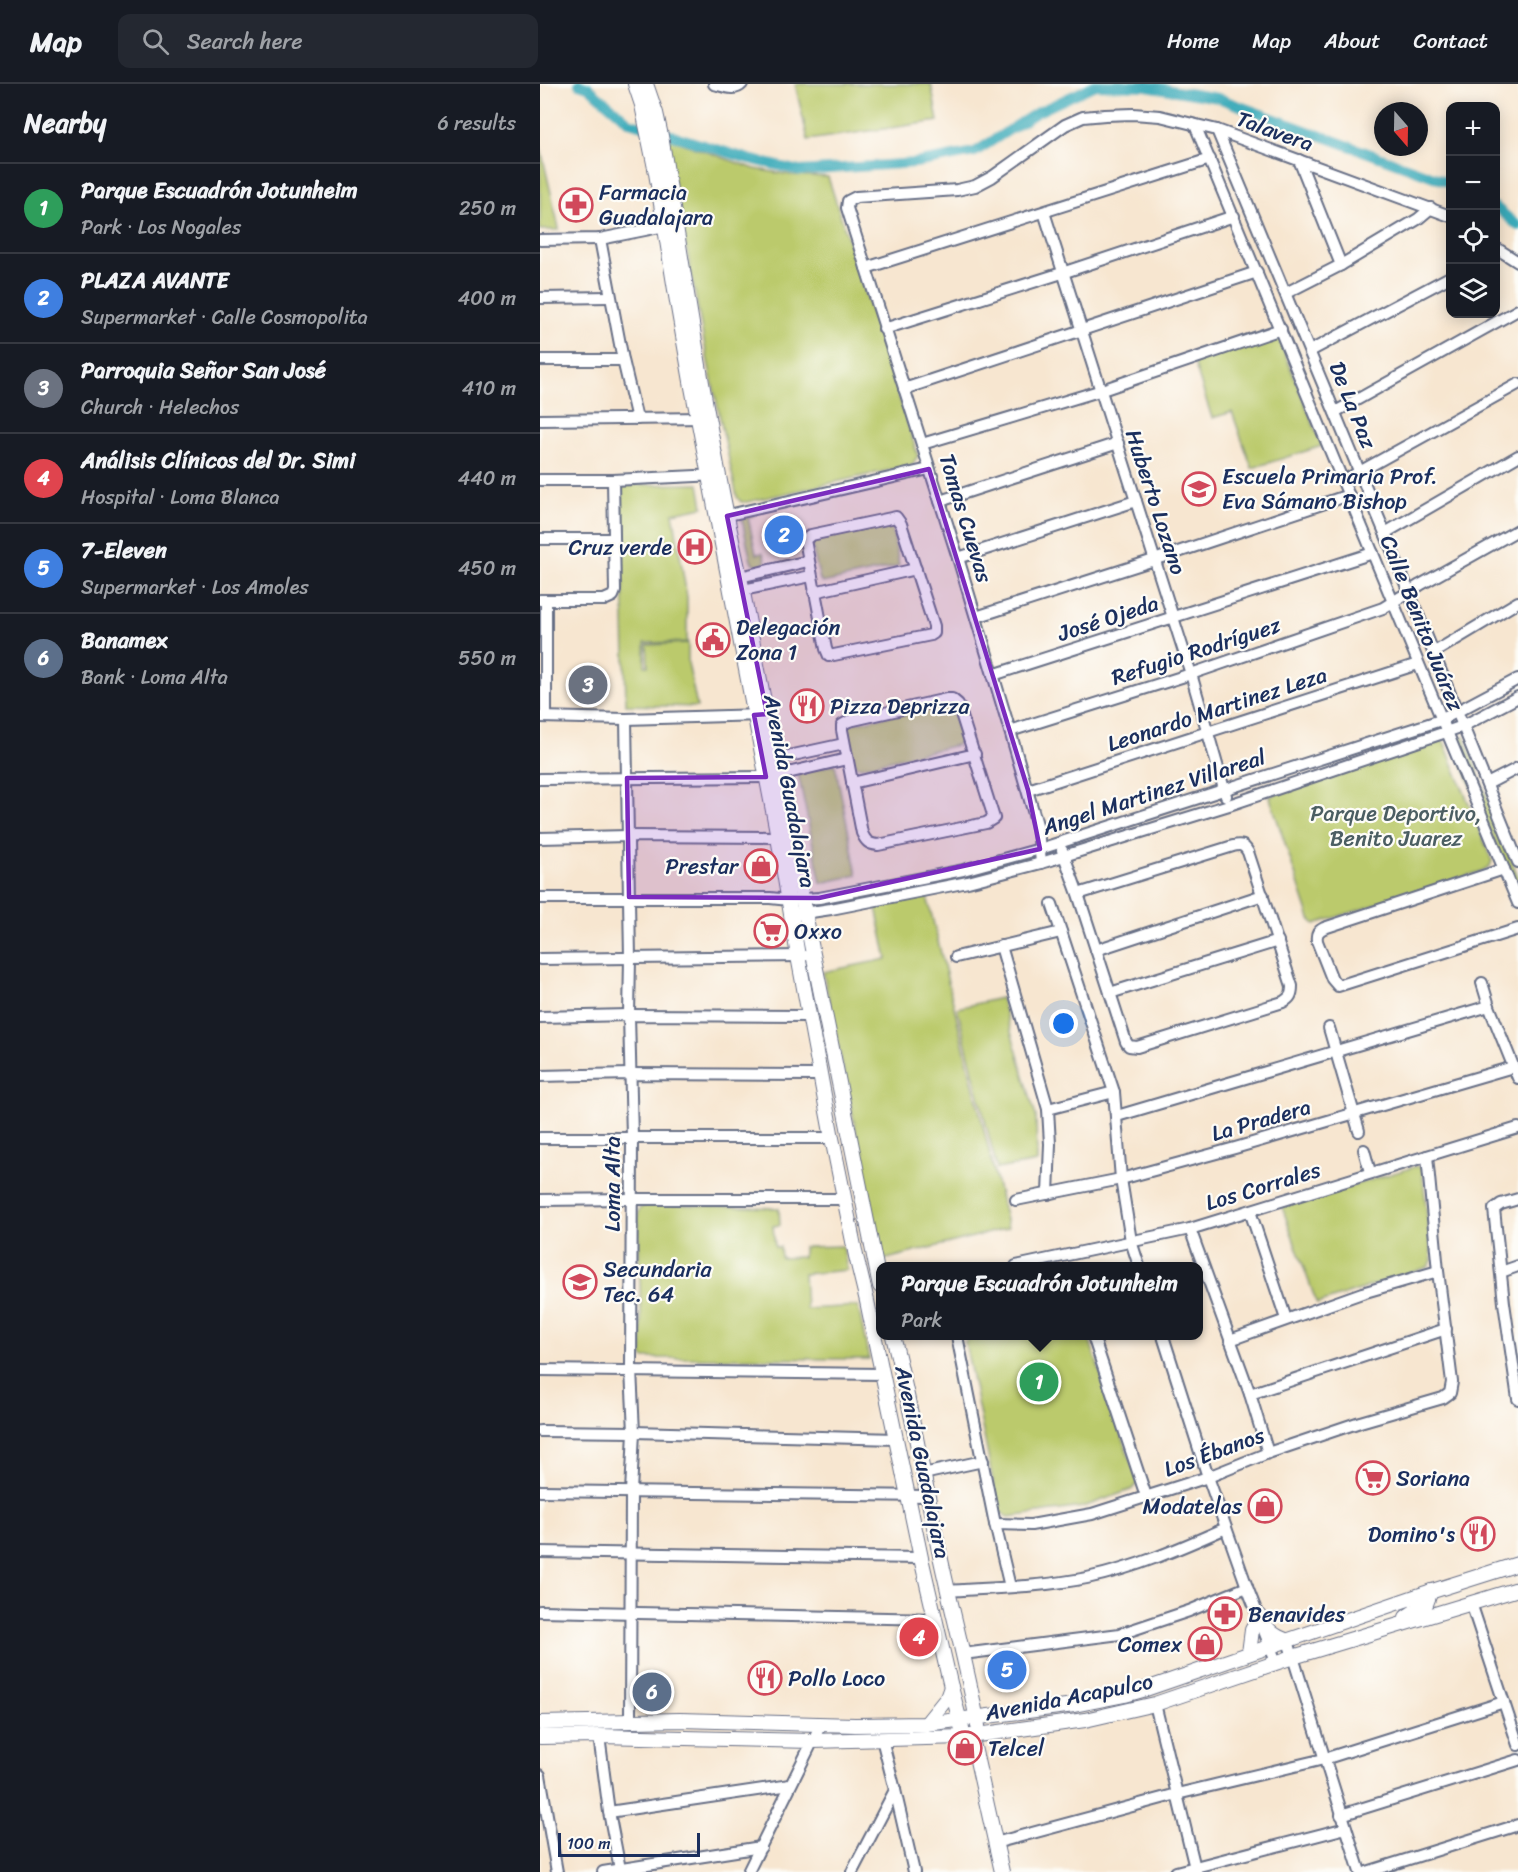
<!DOCTYPE html>
<html lang="en">
<head>
<meta charset="utf-8">
<style>
  :root { --surface:#171b24; --page:#242831; --text:#f1f3f6; --muted:#9ea1a6; --line:#363941; --accent:#1a73e8 }
  body { margin:0; font-family:Sriracha,sans-serif; background:var(--page); color:var(--text) }
  .controls { position:absolute; right:18px; top:18px; display:grid; overflow:hidden; border-radius:12px; box-shadow:0 3px 15px #0003 }
  .controls button { width:54px; height:54px; display:grid; place-items:center; padding:0; border:0; border-bottom:2px solid var(--line); background:var(--surface); color:var(--text); font:30px sans-serif }
  .compass { position:absolute; left:834px; top:18px; width:54px; height:54px; border-radius:50%; background:var(--surface); box-shadow:0 3px 15px #0003; rotate:160deg }
  .scale { position:absolute; left:18px; bottom:15px; width:142px; box-sizing:border-box; padding-left:6px; border:3px solid #1b2f5e; border-top:0; font-size:16px; line-height:21px; white-space:nowrap; color:#1b2f5e; -webkit-text-stroke:4px #fdfcf7; paint-order:stroke }
  .you { position:absolute; left:524px; top:940px; width:21px; height:21px; margin:-15px; border:4px solid #fff; border-radius:50%; background:#1a73e8; box-shadow:0 0 0 9px #1a73e833 }
  .badge { display:grid; place-items:center; width:39px; height:39px; border-radius:50%; background:var(--accent); color:#fff; font-size:20px; font-weight:700 }
  .pin { position:absolute; translate:-50% -50%; border:3px solid #fff; box-shadow:0 2px 6px #0006 }
  .popup { position:absolute; left:336px; top:1178px; width:327px; height:78px; box-sizing:border-box; display:grid; place-content:center; border-radius:12px; background:var(--surface); filter:drop-shadow(0 2px 4px #0005); font-size:20px; white-space:nowrap; color:var(--muted) }
  .popup b { font-size:22px; color:var(--text) }
  .popup::after { content:''; position:absolute; left:50%; top:100%; margin-left:-12px; border:12px solid transparent; border-top-color:var(--surface) }
  .list { margin:0; padding:0; list-style:none }
  h2 { display:flex; justify-content:space-between; align-items:center; height:78px; margin:0; padding:0 24px; font-size:26px }
  h2 small { font-size:20px; font-weight:400; color:var(--muted) }
  .list li { display:grid; grid-template-columns:39px 1fr auto; gap:18px; align-items:center; box-sizing:border-box; height:90px; padding:0 24px; border-top:2px solid var(--line) }
  .list b { display:block; font-size:22px; white-space:nowrap }
  .list p { margin:0; font-size:20px; white-space:nowrap; color:var(--muted) }
  .list em { font-size:20px; font-style:normal; color:var(--muted) }
  .icon { flex:none; width:33px; height:33px; fill:none; stroke:currentColor; stroke-width:2; stroke-linecap:round; stroke-linejoin:round }
  .map { position:relative; flex:none; width:978px; height:1788px; overflow:hidden }
  header { display:flex; align-items:center; gap:36px; box-sizing:border-box; height:84px; padding:0 30px; background:var(--surface); border-bottom:2px solid var(--line) }
  header strong { font-size:28px }
  nav { display:flex; gap:33px; margin-inline-start:auto; font-size:21px }
  .search { width:420px; height:54px; background:var(--page); display:flex; align-items:center; gap:15px; box-sizing:border-box; padding:0 21px; border-radius:12px; color:var(--muted); font-size:22px }
  main { display:flex }
  aside { flex:1; background:var(--surface) }
  .map>svg:first-child { display:block }
  .green { fill:#bbca6c; stroke:#6b7c65; stroke-width:1.5 }
  .lines { fill:none; stroke-linecap:round; stroke-linejoin:round }
  .canal { stroke:#3baab9; stroke-width:10 }
  .minor-casing { stroke:#686f86; stroke-width:14 }
  .major-casing { stroke:#686f86; stroke-width:16 }
  .minor { stroke:#fff; stroke-width:10 }
  .major { stroke:#fff; stroke-width:14 }
  .marked { fill:#7b2cbf; fill-opacity:0.2; stroke:#7b2cbf; stroke-width:4.5; stroke-linejoin:round }
  .labels { text-anchor:middle; dominant-baseline:central; stroke-width:4.5; stroke-linejoin:round; paint-order:stroke }
  .street-label { font-size:22px; fill:#1b2f5e; stroke:#fdfcf7 }
  .poi-label { font-size:22px; fill:#1b2f5e; stroke:#fdfcf7; text-anchor:start }
  .park-label { font-size:22px; fill:#4b5e62; stroke:#fdfcf7 }
</style>
</head>
<body>
<header>
<strong>Map</strong>
<div class="search"><svg class="icon" aria-label="search" viewBox="0 0 24 24"><circle cx="10" cy="10" r="6"/><path d="M15 15l6 6"/></svg>Search here</div>
<nav><a>Home</a><a>Map</a><a>About</a><a>Contact</a></nav>
</header>
<main>
<aside>
<h2>Nearby<small>6 results</small></h2>
<ul class="list">
<li><span class="badge" style="background:#2e9e5b">1</span><div><b>Parque Escuadrón Jotunheim</b><p>Park · Los Nogales</p></div><em>250 m</em></li>
<li><span class="badge" style="background:#3f7fe0">2</span><div><b>PLAZA AVANTE</b><p>Supermarket · Calle Cosmopolita</p></div><em>400 m</em></li>
<li><span class="badge" style="background:#6b7280">3</span><div><b>Parroquia Señor San José</b><p>Church · Helechos</p></div><em>410 m</em></li>
<li><span class="badge" style="background:#e0444e">4</span><div><b>Análisis Clínicos del Dr. Simi</b><p>Hospital · Loma Blanca</p></div><em>440 m</em></li>
<li><span class="badge" style="background:#3f7fe0">5</span><div><b>7-Eleven</b><p>Supermarket · Los Amoles</p></div><em>450 m</em></li>
<li><span class="badge" style="background:#5c6f8a">6</span><div><b>Banamex</b><p>Bank · Loma Alta</p></div><em>550 m</em></li>
</ul>
</aside>
<div class="map">
<svg width="978" height="1788" viewBox="0 0 978 1788">
  <rect width="100%" height="100%" fill="#fdfcf7"/>
  <filter id="ink" filterUnits="userSpaceOnUse"><feTurbulence type="fractalNoise" baseFrequency=".0167" numOctaves="2"/><feDisplacementMap in="SourceGraphic" scale="12" xChannelSelector="R" yChannelSelector="G"/><feConvolveMatrix kernelMatrix="1 2 1 2 8 2 1 2 1" color-interpolation-filters="sRGB"/></filter>
  <filter id="wash" filterUnits="userSpaceOnUse"><feTurbulence type="fractalNoise" baseFrequency=".008" numOctaves="4" result="noise"/><feDisplacementMap in="SourceGraphic" scale="24" xChannelSelector="R" yChannelSelector="G"/><feGaussianBlur stdDeviation="1.35" result="paint"/><feColorMatrix in="noise" values="0 0 0 0 0 0 0 0 0 0 0 0 0 0 0 0 0 1.4 0 .05"/><feComposite in="paint" operator="in"/></filter>
  <g filter="url(#wash)">
    <rect width="100%" height="100%" fill="#f7e6d0"/>
    <!-- green -->
    <g class="green">
      <path d="M255 0H391L398 37 268 56Z"/>
      <path d="M125 53 215 85 251 91 288 93 378 372 372 381 207 418H201L197 413 168 278Z"/>
      <path d="M0 61 19 144V146H0Z"/>
      <path d="M729 252 738 253 782 362 712 384 692 328 672 334 654 278Z"/>
      <path d="M159 400 163 423 133 429 147 513V558L105 559V582H108L107 561 148 559V579L157 623 86 621 81 401Z"/>
      <path d="M212 427 214 431 208 434 216 470 223 469 226 479C220 481 216 483 211 477L202 436 203 433Z"/>
      <path d="M346 439 350 440 352 443 359 481 355 483 282 499 280 496 271 458Z"/>
      <path d="M409 619 412 623 421 656 417 661 321 683 313 680 305 641Z"/>
      <path d="M924 652 978 793V812L912 657Z"/>
      <path d="M900 655 904 658 952 777 950 782 942 787 775 840 770 835 731 717 730 712Z"/>
      <path d="M295 680 317 791 281 799 258 689Z"/>
      <path d="M387 812 468 1144 343 1176 283 888 347 875 336 823Z"/>
      <path d="M461 914 496 1032 497 1078 457 1085 417 924Z"/>
      <path d="M877 1082 882 1085 892 1177 888 1183 777 1220 742 1123Z"/>
      <path d="M107 1120 239 1124 240 1141 233 1142 235 1163H240L241 1174 263 1173V1163L303 1162 307 1186 264 1190 266 1225 318 1222 329 1275 104 1274 102 1269 98 1128 100 1124Z"/>
      <path d="M439 1252H548L598 1399 593 1405 543 1423 468 1433 459 1427 425 1258 430 1253Z"/>
    </g>
    <g class="lines">
      <!-- canal -->
      <g class="canal">
        <path d="M39 0 48 3 89 38 209 75 260 87 375 79 435 68 496 29 555 1 606 2 678 14 910 99"/>
        <path d="M956 123 978 142"/>
      </g>
    </g>
  </g>
  <g filter="url(#ink)">
    <g class="lines">
      <!-- minor casing -->
      <g class="minor-casing">
        <g id="minor">
          <path d="M174 0C183 2 195 8 202 0"/>
          <path d="M655 41 978 819"/>
          <path d="M677 46 845 449 978 778"/>
          <path d="M759 76 801 181"/>
          <path d="M504 128 651 590 686 712"/>
          <path d="M60 155 83 276 97 335"/>
          <path d="M0 156 60 155 130 141"/>
          <path d="M956 164 978 178"/>
          <path d="M326 184 670 75"/>
          <path d="M746 209 801 181 878 135 891 124"/>
          <path d="M0 214 70 213"/>
          <path d="M344 245 522 189 694 132"/>
          <path d="M770 267 910 193"/>
          <path d="M0 276H83"/>
          <path d="M364 305 717 188"/>
          <path d="M795 328 978 226"/>
          <path d="M0 336 165 334"/>
          <path d="M382 360 559 307 741 245"/>
          <path d="M0 396H73L177 391"/>
          <path d="M803 397 978 300"/>
          <path d="M400 417 578 359"/>
          <path d="M180 433 389 385"/>
          <path d="M356 433 361 440 394 542V549L391 551 289 572 286 565 265 456 271 451Z"/>
          <path d="M845 449 978 372"/>
          <path d="M0 455H74"/>
          <path d="M418 474 596 417"/>
          <path d="M200 493 268 477"/>
          <path d="M203 506 271 492"/>
          <path d="M274 508 376 485"/>
          <path d="M0 516H64L73 512 75 507 73 396"/>
          <path d="M6 516V633"/>
          <path d="M436 533 614 476 809 411"/>
          <path d="M893 569 978 518"/>
          <path d="M453 591 833 469"/>
          <path d="M407 615H412L418 620 454 734 446 739 338 761C329 760 326 758 322 749L302 646V641L309 637Z"/>
          <path d="M0 633 86 635 221 631"/>
          <path d="M86 635 90 874 89 931 92 1053 91 1286 94 1348 91 1408 90 1637"/>
          <path d="M470 647 651 590 843 524 880 501 978 446"/>
          <path d="M235 675 304 660"/>
          <path d="M239 691 307 675"/>
          <path d="M0 695 226 693"/>
          <path d="M312 699 435 670"/>
          <path d="M947 700 978 684"/>
          <path d="M488 706 878 580"/>
          <path d="M0 754 88 752 238 753"/>
          <path d="M522 766 538 810 586 958 589 962 597 963 743 918C750 914 752 911 752 902L708 768C704 761 701 760 693 762L538 810"/>
          <path d="M501 779 498 744 470 647 418 474 307 124 308 117 316 113 417 106 435 102 452 93 525 41 543 33 565 31 593 30 620 32 677 46 910 132"/>
          <path d="M964 785 784 844C778 847 776 850 777 857L792 895 798 902 978 845"/>
          <path d="M0 814H230L249 816 279 814 423 786 500 765 901 636 978 595"/>
          <path d="M512 820 574 1008 581 1095 591 1157 599 1182"/>
          <path d="M258 830 291 825 428 798 501 779 689 721 906 648 923 642 978 613"/>
          <path d="M461 862 508 1025 510 1060 508 1110"/>
          <path d="M556 866 723 811"/>
          <path d="M416 873 521 848"/>
          <path d="M0 875 264 872"/>
          <path d="M942 899 949 922 978 994"/>
          <path d="M570 909 738 857"/>
          <path d="M0 933 89 931 269 932"/>
          <path d="M789 944 819 1047"/>
          <path d="M0 992 90 990 280 991"/>
          <path d="M508 1025 574 1008"/>
          <path d="M577 1032 949 922"/>
          <path d="M0 1054H292"/>
          <path d="M824 1066 830 1088"/>
          <path d="M978 1115 961 1120 954 1125 964 1219 978 1315"/>
          <path d="M0 1116 91 1115H305"/>
          <path d="M476 1116 581 1095 695 1064 973 983"/>
          <path d="M710 1127 746 1235"/>
          <path d="M650 1145 710 1310 728 1369"/>
          <path d="M476 1182 650 1145 978 1044"/>
          <path d="M961 1188 978 1182"/>
          <path d="M417 1252 455 1440 470 1503"/>
          <path d="M553 1252 606 1412"/>
          <path d="M623 1252 668 1393 707 1503 736 1578"/>
          <path d="M690 1256 822 1209 898 1187"/>
          <path d="M0 1286 343 1290"/>
          <path d="M710 1310 906 1245"/>
          <path d="M0 1347 94 1348 357 1355"/>
          <path d="M383 1390 443 1377"/>
          <path d="M0 1407 388 1412"/>
          <path d="M455 1440 491 1441 552 1430 668 1393 728 1369 820 1338 903 1314 910 1309 912 1298 898 1187 887 1072"/>
          <path d="M0 1468 381 1474"/>
          <path d="M408 1507C454 1504 501 1503 547 1494 595 1484 641 1464 686 1444"/>
          <path d="M931 1519 978 1661"/>
          <path d="M0 1527 395 1535"/>
          <path d="M748 1557 820 1788"/>
          <path d="M423 1570 580 1550 649 1527 707 1503"/>
          <path d="M615 1620 656 1788"/>
          <path d="M59 1652 69 1728 80 1785"/>
          <path d="M0 1691 17 1788"/>
          <path d="M355 1706 374 1788"/>
          <path d="M69 1728 250 1701"/>
          <path d="M801 1731 978 1676"/>
          <path d="M455 1759 637 1710 784 1675 964 1618"/>
          <path d="M63 1788 221 1763"/>
          <path d="M208 1788 281 1640"/>
          <path d="M312 1788 355 1706 342 1655"/>
          <path d="M636 1788 806 1744"/>
          <path d="M827 1788 978 1741"/>
        </g>
      </g>
      <!-- major casing -->
      <g class="major-casing">
        <g id="major">
          <path d="M95 0 102 21 116 89 136 212 152 303 238 753 258 872 292 1054 316 1172 327 1217 381 1474 411 1603 424 1653 434 1663 462 1788"/>
          <path d="M106 0 116 29 121 52C146 199 167 347 200 493L273 870 340 1202"/>
          <path d="M353 1252C372 1326 385 1401 401 1476 413 1531 428 1586 438 1642"/>
          <path d="M866 1533 886 1520 891 1507"/>
          <path d="M709 1569 712 1546 720 1532C729 1547 731 1551 748 1557"/>
          <path d="M0 1639 140 1636 315 1641 386 1640 534 1621 585 1611 606 1605 883 1510 978 1480"/>
          <path d="M386 1640 407 1614 411 1603"/>
          <path d="M0 1653 59 1652 273 1657 424 1653 545 1636 615 1620 753 1573 978 1505"/>
        </g>
      </g>
      <!-- minor -->
      <use href="#minor" class="minor"/>
      <!-- major -->
      <use href="#major" class="major"/>
    </g>
  </g>
  <!-- marked area -->
  <path class="marked" d="M389 385 488 706 500 765 279 814 89 813 87 694 226 693 214 631 227 630 187 432Z"/>
  <!-- icons -->
  <defs>
    <g id="pharmacy-ring" transform="scale(1.725)"><circle r="9.5" fill="#fdfcf7" stroke="#d1495b" stroke-width="1.5"/><path d="M-2-6h4v4h4v4h-4v4h-4v-4h-4v-4h4Z" fill="#d1495b"/></g>
    <g id="school-ring" transform="scale(1.725)"><circle r="9.5" fill="#fdfcf7" stroke="#d1495b" stroke-width="1.5"/><path d="M0-5L7-2L0 1L-7-2ZM-4 1L0 2.5L4 1V4Q0 6-4 4Z" fill="#d1495b"/></g>
    <g id="hospital-ring" transform="scale(1.725)"><circle r="9.5" fill="#fdfcf7" stroke="#d1495b" stroke-width="1.5"/><path d="M-5-5h3v3.5h4V-5h3V5h-3V1.5h-4V5h-3Z" fill="#d1495b"/></g>
    <g id="civic-ring" transform="scale(1.725)"><circle r="9.5" fill="#fdfcf7" stroke="#d1495b" stroke-width="1.5"/><path d="M-.6-6.5H3V-4.5H.6V-3L4-1V1h2V6H-6V1h2V-1L-.6-3ZM-1.2 2.5V6h2.4V2.5Z" fill="#d1495b"/></g>
    <g id="restaurant-ring" transform="scale(1.725)"><circle r="9.5" fill="#fdfcf7" stroke="#d1495b" stroke-width="1.5"/><path d="M-5-6h1v4h1v-4h1v4h1v-4h1v5L-1.5 .5V6h-2V.5L-5-1ZM5-6V6H3V1.5H1.5Q1.5-4 5-6Z" fill="#d1495b"/></g>
    <g id="shop-ring" transform="scale(1.725)"><circle r="9.5" fill="#fdfcf7" stroke="#d1495b" stroke-width="1.5"/><path d="M-5-2.5h2.3a2.7 3.5 0 0 1 5.4 0H5L5.5 6h-11ZM-1.5-2.5h3a1.5 2.3 0 0 0-3 0Z" fill="#d1495b"/></g>
    <g id="supermarket-ring" transform="scale(1.725)"><circle r="9.5" fill="#fdfcf7" stroke="#d1495b" stroke-width="1.5"/><path d="M-6-5.5h2.5l.6 2H6L4.5 2H-2.5L-4.4-4H-6ZM-1.5 3.2a1.3 1.3 0 1 0 .1 0ZM3 3.2a1.3 1.3 0 1 0 .1 0Z" fill="#d1495b"/></g>
  </defs>
  <g fill-rule="evenodd">
    <use href="#pharmacy-ring" x="36" y="121"/>
    <use href="#school-ring" x="659" y="405"/>
    <use href="#hospital-ring" x="155" y="463"/>
    <use href="#civic-ring" x="173" y="556"/>
    <use href="#restaurant-ring" x="267" y="622"/>
    <use href="#shop-ring" x="221" y="782"/>
    <use href="#supermarket-ring" x="231" y="847"/>
    <use href="#school-ring" x="40" y="1198"/>
    <use href="#supermarket-ring" x="833" y="1394"/>
    <use href="#shop-ring" x="725" y="1422"/>
    <use href="#restaurant-ring" x="938" y="1450"/>
    <use href="#pharmacy-ring" x="685" y="1530"/>
    <use href="#shop-ring" x="665" y="1560"/>
    <use href="#restaurant-ring" x="225" y="1594"/>
    <use href="#shop-ring" x="425" y="1664"/>
  </g>
  <g class="labels">
    <!-- street labels -->
    <g class="street-label">
      <text transform="translate(735 47) rotate(20)">Talavera</text>
      <text transform="translate(813 321) rotate(68)">De La Paz</text>
      <text transform="translate(616 418) rotate(72)">Huberto Lozano</text>
      <text transform="translate(426 434) rotate(73)">Tomas Cuevas</text>
      <text transform="translate(568 534) rotate(-18)">José Ojeda</text>
      <text transform="translate(882 539) rotate(68)">Calle Benito Juárez</text>
      <text transform="translate(656 567) rotate(-18)">Refugio Rodríguez</text>
      <text transform="translate(677 625) rotate(-18)">Leonardo Martinez Leza</text>
      <text transform="translate(250 707) rotate(79)">Avenida Guadalajara</text>
      <text transform="translate(614 708) rotate(-18)">Angel Martinez Villareal</text>
      <text transform="translate(721 1036) rotate(-16)">La Pradera</text>
      <text transform="translate(72 1100) rotate(-90)">Loma Alta</text>
      <text transform="translate(723 1102) rotate(-17)">Los Corrales</text>
      <text transform="translate(674 1368) rotate(-20)">Los Ébanos</text>
      <text transform="translate(383 1378) rotate(78)">Avenida Guadalajara</text>
      <text transform="translate(529 1613) rotate(-11)">Avenida Acapulco</text>
    </g>
    <!-- poi labels -->
    <g class="poi-label">
      <text x="59" y="108">Farmacia<tspan x="59" dy="25">Guadalajara</tspan></text>
      <text x="682" y="392">Escuela Primaria Prof.<tspan x="682" dy="25">Eva Sámano Bishop</tspan></text>
      <text x="132" y="463" text-anchor="end">Cruz verde</text>
      <text x="196" y="543">Delegación<tspan x="196" dy="25">Zona 1</tspan></text>
      <text x="290" y="622">Pizza Deprizza</text>
      <text x="198" y="782" text-anchor="end">Prestar</text>
      <text x="254" y="847">Oxxo</text>
      <text x="63" y="1185">Secundaria<tspan x="63" dy="25">Tec. 64</tspan></text>
      <text x="856" y="1394">Soriana</text>
      <text x="702" y="1422" text-anchor="end">Modatelas</text>
      <text x="915" y="1450" text-anchor="end">Domino's</text>
      <text x="708" y="1530">Benavides</text>
      <text x="642" y="1560" text-anchor="end">Comex</text>
      <text x="248" y="1594">Pollo Loco</text>
      <text x="448" y="1664">Telcel</text>
    </g>
    <!-- park labels -->
    <g class="park-label">
      <text x="856" y="729">Parque Deportivo,<tspan x="856" dy="25">Benito Juarez</tspan></text>
    </g>
  </g>
</svg>
<div class="controls">
<button>+</button>
<button>−</button>
<button><svg class="icon" aria-label="locate" viewBox="0 0 24 24"><circle cx="12" cy="12" r="6"/><path d="M12 2v4M12 18v4M2 12h4M18 12h4"/></svg></button>
<button><svg class="icon" aria-label="layers" viewBox="0 0 24 24"><path d="M12 4l9 5-9 5-9-5zM3 14l9 5 9-5"/></svg></button>
</div>
<svg class="compass" viewBox="-18 -18 36 36"><path d="M0-13l5 13h-10z" fill="#e53935"/><path d="M0 13l5-13h-10z" fill="#9ea1a6"/></svg>
<div class="scale">100 m</div>
<div class="you"></div>
<div class="pin badge" style="left:499px;top:1298px;background:#2e9e5b">1</div>
<div class="popup"><b>Parque Escuadrón Jotunheim</b>Park</div>
<div class="pin badge" style="left:244px;top:451px;background:#3f7fe0">2</div>
<div class="pin badge" style="left:48px;top:601px;background:#6b7280">3</div>
<div class="pin badge" style="left:379px;top:1553px;background:#e0444e">4</div>
<div class="pin badge" style="left:467px;top:1586px;background:#3f7fe0">5</div>
<div class="pin badge" style="left:112px;top:1608px;background:#5c6f8a">6</div>
</div>
</main>
</body>
</html>
